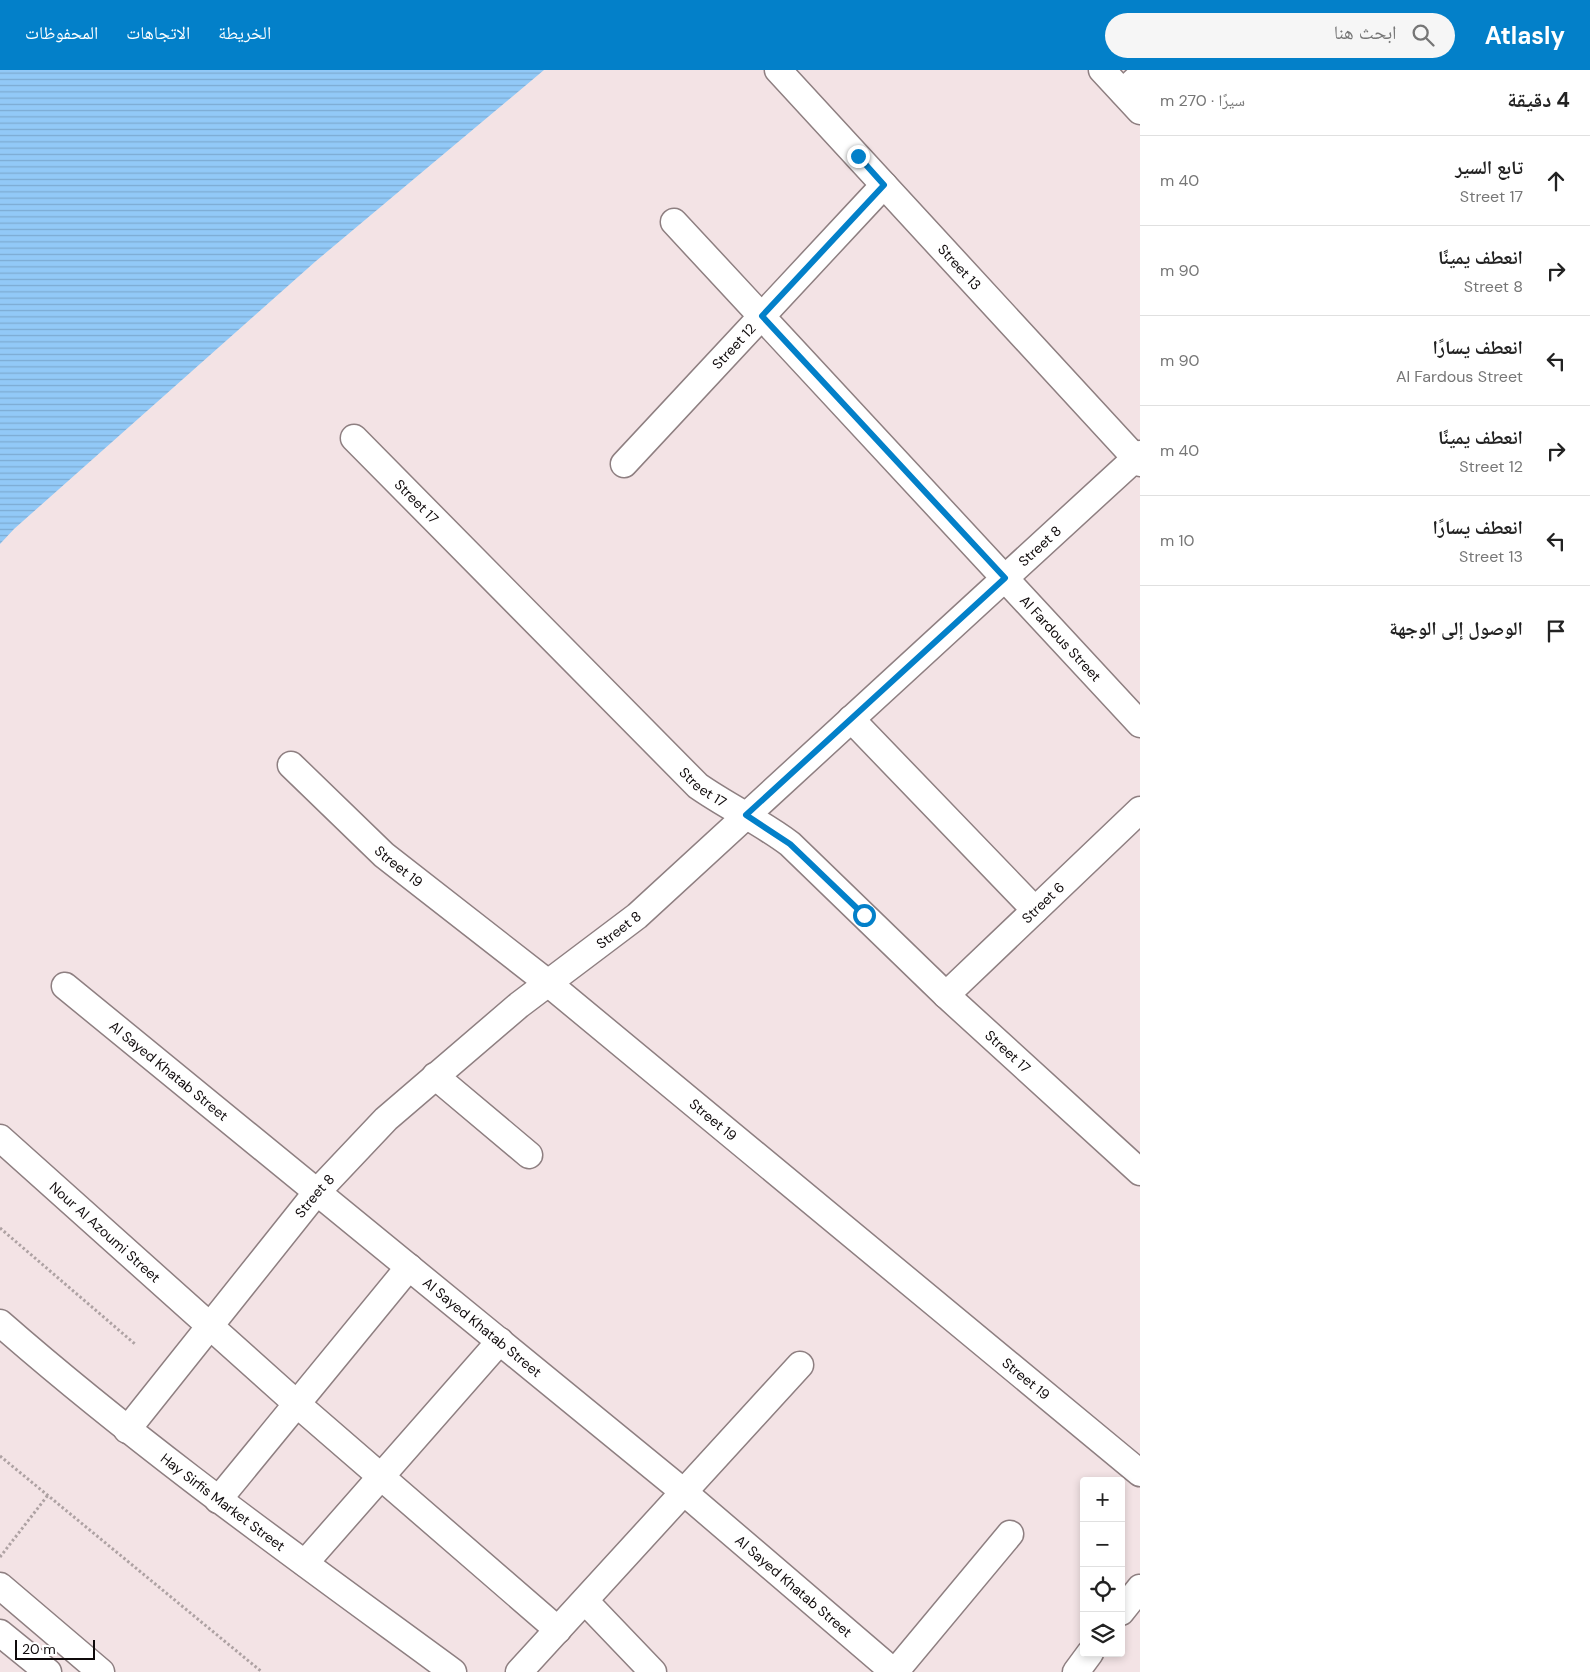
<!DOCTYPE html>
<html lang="ar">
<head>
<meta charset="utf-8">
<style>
  :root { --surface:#fff; --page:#f6f6f6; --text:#222; --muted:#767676; --line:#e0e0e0; --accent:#0380c9 }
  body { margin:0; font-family:"DM Sans","Noto Naskh Arabic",sans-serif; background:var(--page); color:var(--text); direction:rtl }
  .controls { position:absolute; right:15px; bottom:15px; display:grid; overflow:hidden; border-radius:5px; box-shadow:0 2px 8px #0003 }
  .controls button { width:45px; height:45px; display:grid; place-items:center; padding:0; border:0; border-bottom:1px solid var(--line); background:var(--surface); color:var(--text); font:25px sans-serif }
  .scale { position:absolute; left:15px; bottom:12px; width:80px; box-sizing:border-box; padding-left:5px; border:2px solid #0f0a0b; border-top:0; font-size:14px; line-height:18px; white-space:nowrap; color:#0f0a0b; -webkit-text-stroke:4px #fff; paint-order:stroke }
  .stop { position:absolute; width:15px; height:15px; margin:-11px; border:4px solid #0380c9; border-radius:50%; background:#fff }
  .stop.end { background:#0380c9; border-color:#fff; box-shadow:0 1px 5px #0008 }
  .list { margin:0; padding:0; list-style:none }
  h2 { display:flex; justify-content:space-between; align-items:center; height:65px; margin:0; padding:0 20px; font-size:21px }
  h2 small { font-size:16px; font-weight:400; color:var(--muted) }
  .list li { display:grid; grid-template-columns:32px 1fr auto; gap:15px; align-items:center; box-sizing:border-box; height:90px; padding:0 20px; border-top:1px solid var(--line) }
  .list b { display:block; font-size:19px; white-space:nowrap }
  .list p { margin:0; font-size:16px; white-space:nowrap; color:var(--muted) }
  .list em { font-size:16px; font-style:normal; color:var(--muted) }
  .icon { flex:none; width:28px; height:28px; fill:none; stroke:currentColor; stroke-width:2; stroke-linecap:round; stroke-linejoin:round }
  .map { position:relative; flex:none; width:1140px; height:1602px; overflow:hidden; direction:ltr }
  header { display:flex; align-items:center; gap:30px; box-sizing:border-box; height:70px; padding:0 25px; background:var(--accent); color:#fff }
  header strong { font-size:24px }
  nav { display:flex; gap:28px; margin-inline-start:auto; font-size:18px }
  .search { width:350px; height:45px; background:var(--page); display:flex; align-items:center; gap:12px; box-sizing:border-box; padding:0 18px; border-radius:28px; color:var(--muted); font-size:19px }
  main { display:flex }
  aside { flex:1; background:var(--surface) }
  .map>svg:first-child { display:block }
  .water { fill:url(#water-rules) }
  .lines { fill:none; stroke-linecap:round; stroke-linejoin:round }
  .minor-casing { stroke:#8e7f81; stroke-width:29 }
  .path { stroke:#aea2a3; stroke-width:3; stroke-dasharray:2.5 2.5; stroke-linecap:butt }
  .minor { stroke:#fff; stroke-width:26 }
  .route { stroke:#0380c9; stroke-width:6 }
  .labels { text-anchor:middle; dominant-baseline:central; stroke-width:5; stroke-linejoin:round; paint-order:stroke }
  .street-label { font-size:14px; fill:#0f0a0b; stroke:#fff }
</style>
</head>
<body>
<header>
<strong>Atlasly</strong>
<div class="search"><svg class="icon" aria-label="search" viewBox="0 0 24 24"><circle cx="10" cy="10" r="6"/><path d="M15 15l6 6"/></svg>ابحث هنا</div>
<nav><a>الخريطة</a><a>الاتجاهات</a><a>المحفوظات</a></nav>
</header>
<main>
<aside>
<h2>4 دقيقة<small>سيرًا · 270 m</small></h2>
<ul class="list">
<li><svg class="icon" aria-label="ahead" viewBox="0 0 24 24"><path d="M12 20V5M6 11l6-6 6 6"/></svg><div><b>تابع السير</b><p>Street 17</p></div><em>40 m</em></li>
<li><svg class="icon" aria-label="right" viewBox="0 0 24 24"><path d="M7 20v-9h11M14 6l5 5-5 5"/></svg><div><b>انعطف يمينًا</b><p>Street 8</p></div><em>90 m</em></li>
<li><svg class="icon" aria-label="left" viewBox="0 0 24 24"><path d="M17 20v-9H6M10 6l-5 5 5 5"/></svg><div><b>انعطف يسارًا</b><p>Al Fardous Street</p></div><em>90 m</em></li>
<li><svg class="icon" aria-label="right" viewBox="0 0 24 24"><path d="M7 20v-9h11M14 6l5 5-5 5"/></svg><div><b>انعطف يمينًا</b><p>Street 12</p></div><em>40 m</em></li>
<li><svg class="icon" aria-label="left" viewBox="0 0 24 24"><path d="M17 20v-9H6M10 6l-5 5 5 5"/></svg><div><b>انعطف يسارًا</b><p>Street 13</p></div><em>10 m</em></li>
<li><svg class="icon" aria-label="arrive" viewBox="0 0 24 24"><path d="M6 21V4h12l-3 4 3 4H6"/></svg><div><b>الوصول إلى الوجهة</b></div></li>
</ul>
</aside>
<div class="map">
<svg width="1140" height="1602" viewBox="0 0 1140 1602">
  <defs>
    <pattern id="water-rules" width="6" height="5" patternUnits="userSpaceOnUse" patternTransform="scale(1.25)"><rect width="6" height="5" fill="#92c9f7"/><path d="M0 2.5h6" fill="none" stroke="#7dabd2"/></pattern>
  </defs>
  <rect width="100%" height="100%" fill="#f3e3e5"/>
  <!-- water -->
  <path class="water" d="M0 0H544L316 191 14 459 0 474Z"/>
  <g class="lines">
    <!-- minor casing -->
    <g class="minor-casing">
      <g id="minor">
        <path id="s1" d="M778 0 1140 393"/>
        <path d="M1102 0 1140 41"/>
        <path d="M1123 22 1140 6"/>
        <path id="s2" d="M674 152 1140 654"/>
        <path id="s3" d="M354 368 698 716C728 737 761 752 790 774L946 925 1140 1102"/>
        <path id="s4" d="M624 394 884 115"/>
        <path d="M851 649 1035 840"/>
        <path id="s5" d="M291 695 384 785 548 913 1140 1403"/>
        <path id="s6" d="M65 916 685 1423 894 1602"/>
        <path id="s7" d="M946 925 1140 740"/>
        <path d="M435 1006 529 1085"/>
        <path id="s8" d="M0 1068 297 1334 558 1560"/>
        <path id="s9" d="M0 1253C144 1379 299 1489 453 1602"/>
        <path id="s10" d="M127 1360 316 1123 386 1049 519 935 637 846 1140 384"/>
        <path d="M218 1430 409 1197"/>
        <path d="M305 1493 500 1271"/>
        <path d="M0 1516 101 1602"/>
        <path d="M585 1531 653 1602"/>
        <path d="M1121 1542 1140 1518"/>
        <path d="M0 1563 48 1602"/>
        <path d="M519 1602 800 1295"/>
        <path d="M895 1602 1010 1464"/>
        <path d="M1076 1602 1090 1583"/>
      </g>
    </g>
    <!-- path -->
    <g class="path">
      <path d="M0 1158 135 1274"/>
      <path d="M0 1386 262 1602"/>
      <path d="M0 1487 48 1425"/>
    </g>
    <!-- minor -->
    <use href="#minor" class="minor"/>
  </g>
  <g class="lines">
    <!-- route -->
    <path class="route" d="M858 86 884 115 762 246 1005 508 746 745 790 774 864 845"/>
  </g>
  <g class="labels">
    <!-- street labels -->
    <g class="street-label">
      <text stroke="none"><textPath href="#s1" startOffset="268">Street 13</textPath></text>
      <text stroke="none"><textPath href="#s4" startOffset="161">Street 12</textPath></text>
      <text stroke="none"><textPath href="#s3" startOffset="89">Street 17</textPath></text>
      <text stroke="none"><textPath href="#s10" startOffset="1275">Street 8</textPath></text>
      <text stroke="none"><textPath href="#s2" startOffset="568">Al Fardous Street</textPath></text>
      <text stroke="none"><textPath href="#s3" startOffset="494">Street 17</textPath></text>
      <text stroke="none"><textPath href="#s5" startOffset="148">Street 19</textPath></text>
      <text stroke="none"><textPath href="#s7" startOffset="134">Street 6</textPath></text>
      <text stroke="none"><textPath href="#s10" startOffset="705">Street 8</textPath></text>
      <text stroke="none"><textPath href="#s3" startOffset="899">Street 17</textPath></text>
      <text stroke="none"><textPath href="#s6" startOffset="134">Al Sayed Khatab Street</textPath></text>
      <text stroke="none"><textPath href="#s5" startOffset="552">Street 19</textPath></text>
      <text stroke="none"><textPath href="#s10" startOffset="300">Street 8</textPath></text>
      <text stroke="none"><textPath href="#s8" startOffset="141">Nour Al Azoumi Street</textPath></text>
      <text stroke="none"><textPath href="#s6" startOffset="539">Al Sayed Khatab Street</textPath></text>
      <text stroke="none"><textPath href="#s5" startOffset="958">Street 19</textPath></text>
      <text stroke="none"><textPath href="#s9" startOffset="286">Hay Sirfis Market Street</textPath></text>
      <text stroke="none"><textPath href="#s6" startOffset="944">Al Sayed Khatab Street</textPath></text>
    </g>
  </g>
</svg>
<div class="controls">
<button>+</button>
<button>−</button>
<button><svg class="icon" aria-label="locate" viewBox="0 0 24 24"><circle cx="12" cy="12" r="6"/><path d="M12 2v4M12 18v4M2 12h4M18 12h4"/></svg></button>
<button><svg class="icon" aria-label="layers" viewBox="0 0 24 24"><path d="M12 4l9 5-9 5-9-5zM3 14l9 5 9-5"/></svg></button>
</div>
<div class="scale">20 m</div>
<div class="stop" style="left:864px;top:845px"></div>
<div class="stop end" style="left:858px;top:86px"></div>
</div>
</main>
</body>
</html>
